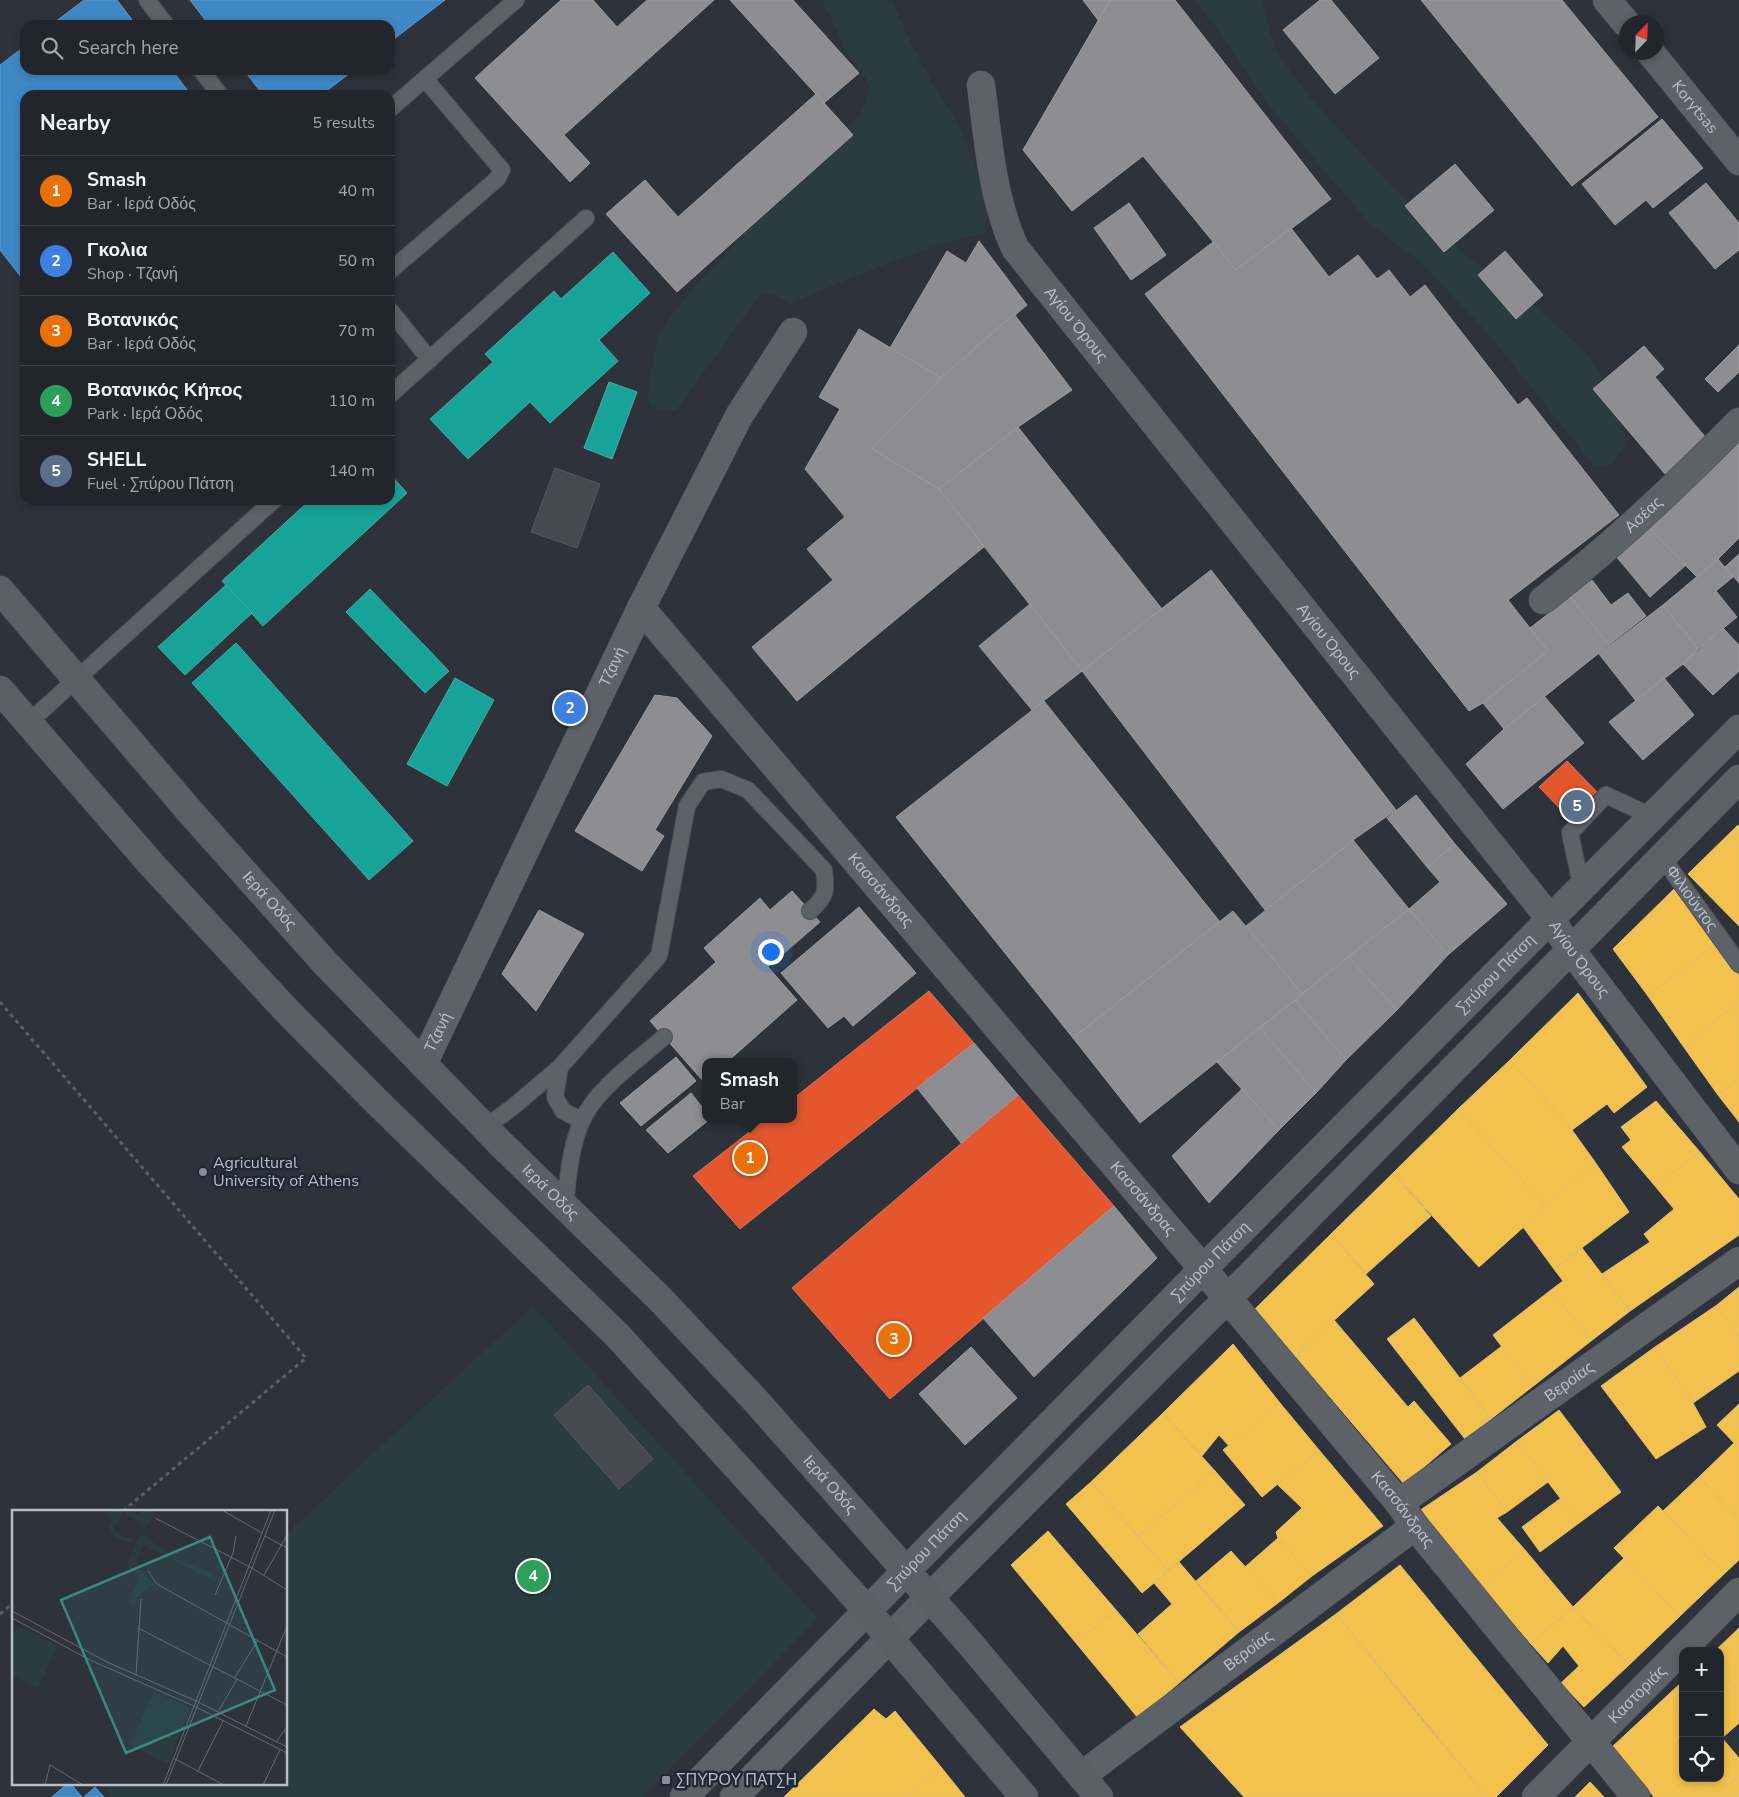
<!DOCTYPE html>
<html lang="en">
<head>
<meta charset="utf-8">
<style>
  :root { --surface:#22262c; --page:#2e3238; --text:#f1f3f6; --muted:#a2a5a9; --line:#3f4348; --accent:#d93025 }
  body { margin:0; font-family:"Nunito Sans",sans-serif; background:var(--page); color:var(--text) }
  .controls { position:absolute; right:15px; bottom:15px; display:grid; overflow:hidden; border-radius:10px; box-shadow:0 2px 8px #0003 }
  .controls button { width:45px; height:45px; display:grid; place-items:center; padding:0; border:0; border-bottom:1px solid var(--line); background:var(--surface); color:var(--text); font:25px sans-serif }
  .compass { position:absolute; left:1619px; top:15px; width:45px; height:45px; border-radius:50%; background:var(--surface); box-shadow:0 2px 8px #0003; rotate:23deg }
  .you { position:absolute; left:770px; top:951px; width:18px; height:18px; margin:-12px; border:4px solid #fff; border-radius:50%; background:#1a73e8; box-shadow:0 0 0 8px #1a73e833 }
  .badge { display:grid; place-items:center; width:32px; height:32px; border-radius:50%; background:var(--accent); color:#fff; font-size:16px; font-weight:700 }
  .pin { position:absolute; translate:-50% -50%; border:2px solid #fff; box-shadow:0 1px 5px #0006 }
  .popup { position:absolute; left:702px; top:1058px; width:95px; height:65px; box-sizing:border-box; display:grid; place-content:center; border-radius:10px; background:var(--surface); filter:drop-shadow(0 1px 4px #0005); font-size:16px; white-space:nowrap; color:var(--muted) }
  .popup b { font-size:19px; color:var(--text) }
  .popup::after { content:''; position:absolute; left:50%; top:100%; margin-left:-10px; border:10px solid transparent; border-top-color:var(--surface) }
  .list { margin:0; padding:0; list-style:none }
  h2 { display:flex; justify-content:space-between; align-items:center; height:65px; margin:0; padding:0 20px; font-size:21px }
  h2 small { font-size:16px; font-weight:400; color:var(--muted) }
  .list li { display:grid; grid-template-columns:32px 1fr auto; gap:15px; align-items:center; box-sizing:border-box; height:70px; padding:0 20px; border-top:1px solid var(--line) }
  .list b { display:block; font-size:19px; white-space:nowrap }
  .list p { margin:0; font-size:16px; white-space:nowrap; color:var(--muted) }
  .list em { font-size:16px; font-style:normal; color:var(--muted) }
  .icon { flex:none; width:28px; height:28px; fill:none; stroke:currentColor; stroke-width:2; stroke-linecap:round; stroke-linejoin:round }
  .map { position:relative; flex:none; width:1739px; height:1797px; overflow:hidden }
  .search { position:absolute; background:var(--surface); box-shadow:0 2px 8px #0003; left:20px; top:20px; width:375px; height:55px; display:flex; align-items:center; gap:12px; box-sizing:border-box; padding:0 18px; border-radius:15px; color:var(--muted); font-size:19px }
  .panel { position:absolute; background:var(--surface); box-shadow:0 2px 8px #0003; left:20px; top:90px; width:375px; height:415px; border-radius:15px }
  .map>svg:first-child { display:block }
  .green { fill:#2b3c41 }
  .homes { fill:#f2c14e; stroke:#e1c073 }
  .shops { fill:#e4572e; stroke:#d7765d }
  .schools { fill:#3f88c5; stroke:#6398c6 }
  .public { fill:#17a398; stroke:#47aba7 }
  .industry { fill:#8d8d92; stroke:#9a9ba3 }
  .building { fill:#464950; stroke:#555961 }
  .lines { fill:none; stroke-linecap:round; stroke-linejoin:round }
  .service-casing { stroke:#4c4e54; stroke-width:18 }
  .minor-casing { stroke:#4c4e54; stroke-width:29 }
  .tertiary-casing { stroke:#4c4e54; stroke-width:29 }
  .secondary-casing { stroke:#4c4e54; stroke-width:29 }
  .path { stroke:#5c5f66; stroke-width:3; stroke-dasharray:4 4; stroke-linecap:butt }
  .service { stroke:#5d6168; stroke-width:16 }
  .minor { stroke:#5d6168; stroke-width:28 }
  .tertiary { stroke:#5d6168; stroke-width:28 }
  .secondary { stroke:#5c5f66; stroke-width:28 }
  .poi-dot { fill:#888c98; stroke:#202735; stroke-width:2 }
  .labels { text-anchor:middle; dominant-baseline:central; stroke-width:5; stroke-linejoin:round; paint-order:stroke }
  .street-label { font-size:16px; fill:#b8bdca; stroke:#202735 }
  .poi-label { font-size:16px; fill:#b8bdca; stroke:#202735; text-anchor:start }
  .inset-road { fill:none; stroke:#656a74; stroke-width:1 }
  .view { fill:#398885; fill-opacity:0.15; stroke:#398885; stroke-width:2.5 }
  .inset-edge { fill:none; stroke:#b8bdca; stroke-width:2.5 }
</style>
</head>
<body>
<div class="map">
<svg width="1739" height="1797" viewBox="0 0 1739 1797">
  <rect width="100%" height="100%" fill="#2e323a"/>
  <!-- green -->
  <g class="green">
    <path d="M822 0H892C903 27 916 53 930 79 936 90 945 100 951 111 965 137 996 206 984 234 960 237 936 246 914 254 872 269 831 286 789 304L782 298 765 293 758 297 754 303 677 409C668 412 661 411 652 408L647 397 657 338 671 316 702 278 715 266 743 234 860 114 867 98 869 86 863 73 844 49 837 31Z"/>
    <path d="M1195 0H1262L1269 29 1277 52 1306 93 1392 187 1470 259 1526 299 1581 347 1611 390 1626 418 1625 445 1612 465 1595 467 1484 329 1417 259 1371 225 1267 103 1221 34Z"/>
    <path d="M533 1306 818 1618 643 1797H112L100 1783H286V1534Z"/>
  </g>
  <!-- homes -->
  <g class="homes">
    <path d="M1738 825 1739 827V926L1688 874Z"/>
    <path d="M1674 889 1716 944 1648 996 1613 949Z"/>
    <path d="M1716 944 1739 975V1002L1683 1046 1648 996Z"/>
    <path d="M1578 993 1647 1087 1614 1113 1607 1104 1572 1130 1510 1060Z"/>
    <path d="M1739 1002V1077L1718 1095 1683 1046Z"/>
    <path d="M1510 1060 1572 1130 1595 1162 1546 1207 1458 1109Z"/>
    <path d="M1739 1077V1122L1718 1095Z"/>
    <path d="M1656 1101 1700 1152 1655 1186 1622 1147 1631 1140 1621 1127Z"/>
    <path d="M1458 1109 1546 1207 1479 1267 1393 1173Z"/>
    <path d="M1700 1152 1739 1199V1235L1630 1311 1602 1274 1650 1242 1644 1234 1674 1209 1655 1186Z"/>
    <path d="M1595 1162 1629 1212 1554 1269 1523 1227Z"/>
    <path d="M1393 1173 1431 1216 1366 1274 1331 1234Z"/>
    <path d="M1331 1234 1374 1284 1295 1356 1255 1309Z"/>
    <path d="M1582 1248 1630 1311 1591 1341 1551 1290 1563 1281 1554 1269Z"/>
    <path d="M1739 1287V1337L1717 1305Z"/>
    <path d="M1551 1290 1591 1341 1532 1387 1493 1335Z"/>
    <path d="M1717 1305 1739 1337V1371L1693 1403 1655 1347Z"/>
    <path d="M1414 1318 1491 1419 1465 1439 1387 1339Z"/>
    <path d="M1334 1320 1408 1407 1414 1401 1451 1444 1404 1484 1295 1356Z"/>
    <path d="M1233 1344 1280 1403 1229 1446 1219 1435 1202 1456 1163 1413Z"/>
    <path d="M1502 1346 1532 1387 1491 1419 1460 1378Z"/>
    <path d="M1655 1347 1693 1403 1706 1427 1656 1459 1601 1386Z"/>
    <path d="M1280 1403 1319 1450 1262 1497 1223 1450Z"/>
    <path d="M1739 1404V1448L1717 1425Z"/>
    <path d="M1559 1410 1621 1492 1579 1523 1517 1441Z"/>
    <path d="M1163 1413 1215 1471 1138 1536 1091 1482Z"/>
    <path d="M1517 1441 1548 1482 1507 1512 1477 1472Z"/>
    <path d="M1734 1443 1739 1448V1520L1699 1477Z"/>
    <path d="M1319 1450 1383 1526 1312 1576 1278 1538 1276 1532 1302 1508 1277 1484Z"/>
    <path d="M1215 1471 1245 1505 1168 1571 1138 1536Z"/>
    <path d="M1477 1472 1507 1512 1497 1518 1525 1550 1481 1586 1419 1511Z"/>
    <path d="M1699 1477 1739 1520V1560L1724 1574 1663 1511Z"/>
    <path d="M1091 1482 1168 1571 1142 1593 1066 1504Z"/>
    <path d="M1561 1498 1579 1523 1540 1552 1522 1527Z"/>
    <path d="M1658 1506 1724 1574 1680 1616 1614 1548Z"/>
    <path d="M1048 1531 1116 1610 1076 1643 1011 1565Z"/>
    <path d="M1278 1538 1312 1576 1278 1603 1245 1567Z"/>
    <path d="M1525 1550 1573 1607 1531 1644 1481 1586Z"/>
    <path d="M1231 1551 1278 1603 1239 1632 1196 1581Z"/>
    <path d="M1624 1558 1680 1616 1629 1665 1573 1607Z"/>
    <path d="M1179 1562 1239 1632 1179 1683 1138 1634 1172 1604 1154 1583Z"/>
    <path d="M1400 1565 1548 1745 1496 1797H1487L1336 1614Z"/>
    <path d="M1573 1607 1629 1665 1584 1707 1561 1683 1579 1666 1563 1646 1548 1663 1531 1644Z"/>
    <path d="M1116 1610 1179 1683 1138 1718 1076 1643Z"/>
    <path d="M1336 1614 1425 1723 1487 1797H1244L1180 1727Z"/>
    <path d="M1739 1628V1693L1720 1669V1651H1715Z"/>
    <path d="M1720 1669 1739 1693V1723L1722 1738 1739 1758V1776L1716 1797H1654L1612 1747 1683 1681V1778H1720Z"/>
    <path d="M874 1709 886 1719 895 1711 941 1767 906 1797H784Z"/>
    <path d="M941 1767 965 1797H906Z"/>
    <path d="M1739 1776V1797H1716Z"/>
    <path d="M1590 1782 1604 1797H1575Z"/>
  </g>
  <!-- shops -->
  <g class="shops">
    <path d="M1567 761 1599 794 1571 820 1539 787Z"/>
    <path d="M929 991 974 1043 740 1229 693 1176 766 1119H794V1098Z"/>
    <path d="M1018 1095 1114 1206 890 1399 792 1288Z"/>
  </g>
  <!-- schools -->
  <g class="schools">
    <path d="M84 0H117L136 25H51Z"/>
    <path d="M190 0H445L390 42V25H209Z"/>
    <path d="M25 46V70H172L191 95H25V282L0 250V65Z"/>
    <path d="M244 70H354L321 95H263Z"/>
    <path d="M68 1783H70L82 1797H52Z"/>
    <path d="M95 1787 104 1797H84Z"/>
  </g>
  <!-- public -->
  <g class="public">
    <path d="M613 252 650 293 599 340 618 361 550 423 530 402 468 459 430 419 493 362 485 354 554 291 561 299Z"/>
    <path d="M609 382 637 392 612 459 584 448Z"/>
    <path d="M390 474 407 493 263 626 222 581 310 500H390Z"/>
    <path d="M226 585 252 613 185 675 158 647Z"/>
    <path d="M370 589 449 671 425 693 346 612Z"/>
    <path d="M236 643 413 841 369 880 192 683Z"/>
    <path d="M455 678 494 700 447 786 407 764Z"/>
  </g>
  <!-- industry -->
  <g class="industry">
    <path d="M561 0H593L617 27 647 0H714L564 135 590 163 570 182 475 78Z"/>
    <path d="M730 0H793L859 73 824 103Z"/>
    <path d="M1083 0H1110L1098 20Z"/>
    <path d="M1110 0H1175L1331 199 1236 270 1143 156 1072 211 1023 150Z"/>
    <path d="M1320 0H1331L1379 58 1335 94 1283 30Z"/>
    <path d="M1421 0H1562L1658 117 1572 186Z"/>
    <path d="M816 94 853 135 677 292 606 214 645 180 678 217Z"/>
    <path d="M1662 119 1703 168 1653 208 1646 200 1615 225 1582 184Z"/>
    <path d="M1455 164 1494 210 1444 252 1405 206Z"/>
    <path d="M1706 183 1739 223V250L1715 269 1669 213Z"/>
    <path d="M1129 203 1166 255 1131 280 1094 228Z"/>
    <path d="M1291 228 1329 277 1358 255 1377 279 1389 270 1410 297 1425 285 1518 405 1527 398 1619 515 1508 600 1548 651 1483 703 1469 711 1145 294 1213 242 1236 270Z"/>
    <path d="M979 241 1027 305 941 378 890 348 947 251 966 263Z"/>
    <path d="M1505 251 1543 295 1516 319 1478 275Z"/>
    <path d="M1014 314 1072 390 1018 427 939 489 872 449 941 378Z"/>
    <path d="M859 329 941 378 872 449 939 489 985 546 797 701 752 647 833 580 807 549 845 517 805 469 840 409 819 397Z"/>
    <path d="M1739 345V372L1718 392 1705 379Z"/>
    <path d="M1644 346 1664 369 1655 377 1707 439 1665 474 1593 389Z"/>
    <path d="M1018 427 1162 609 1082 671 939 489Z"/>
    <path d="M1739 434V538L1718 559 1697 577 1645 524Z"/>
    <path d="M1645 524 1686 565 1650 597 1615 555Z"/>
    <path d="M1739 554V583L1725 567Z"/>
    <path d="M1718 559 1733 577 1716 591 1737 617 1698 649 1663 605Z"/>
    <path d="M1211 570 1396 810 1353 840 1265 910 1082 671Z"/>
    <path d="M1592 580 1611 605 1628 593 1646 616 1609 645 1570 597Z"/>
    <path d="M1570 597 1609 645 1504 729 1483 703 1548 651 1530 628Z"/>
    <path d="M1030 604 1082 671 1032 710 979 646Z"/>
    <path d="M1663 605 1698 649 1683 664 1636 701 1599 654Z"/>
    <path d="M1723 628 1739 645V671L1713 695 1683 664Z"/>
    <path d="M1664 678 1694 715 1643 760 1609 722Z"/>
    <path d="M655 695 677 698 712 736 655 830 664 836 642 871 575 831Z"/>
    <path d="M1545 697 1584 743 1503 809 1466 764 1504 729Z"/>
    <path d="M1044 701 1220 922 1073 1038 896 817Z"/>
    <path d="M1416 795 1455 844 1427 867 1387 818Z"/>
    <path d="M1353 840 1409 909 1302 994 1246 926Z"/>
    <path d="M1455 844 1507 904 1448 955 1409 909 1440 882 1427 867Z"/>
    <path d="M792 891 820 922 768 967 797 1000 727 1062H706V1080L704 1082 650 1021 716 962 704 948 760 898 770 910Z"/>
    <path d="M859 907 916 973 853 1026 844 1016 828 1028 781 973Z"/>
    <path d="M1409 909 1448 955 1397 1010 1348 957Z"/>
    <path d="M539 910 584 934 536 1011 502 974Z"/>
    <path d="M1233 911 1302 994 1140 1123 1073 1038Z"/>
    <path d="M1348 957 1397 1010 1346 1060 1295 1000Z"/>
    <path d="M1295 1000 1346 1060 1316 1093 1260 1028Z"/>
    <path d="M1260 1028 1316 1093 1279 1130 1217 1062Z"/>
    <path d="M974 1043 1018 1095 961 1143 917 1088Z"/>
    <path d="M676 1057 696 1081 641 1126 620 1103Z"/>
    <path d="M1242 1089 1279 1130 1209 1203 1172 1156Z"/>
    <path d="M691 1093 706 1112V1119H710L668 1153 646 1130Z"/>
    <path d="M1114 1206 1157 1258 1034 1377 983 1318Z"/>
    <path d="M971 1347 1017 1398 965 1445 919 1394Z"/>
  </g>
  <!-- building -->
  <g class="building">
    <path d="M555 468 600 484 577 548 531 532Z"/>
    <path d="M588 1385 653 1459 619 1489 554 1415Z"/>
  </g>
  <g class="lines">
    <!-- service casing -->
    <g class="service-casing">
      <g id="service">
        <path d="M147 0 166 25"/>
        <path d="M201 70 220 95"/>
        <path d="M390 109 516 0"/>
        <path d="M390 271 497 179 502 170 425 79"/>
        <path d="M390 310 430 360"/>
        <path d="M390 395 586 218"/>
        <path d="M28 723 274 500"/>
        <path id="s1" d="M1662 857 1739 964"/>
        <path d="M1582 889 1570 833 1606 795 1653 817"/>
        <path d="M560 1067 555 1097 563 1111 581 1120"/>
        <path d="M485 1127 513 1107 560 1067 659 956 687 806 703 782 721 779 748 790 824 870C827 891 826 897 810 911"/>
        <path d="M565 1206C568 1178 570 1149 581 1123 594 1090 638 1060 664 1037"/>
      </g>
    </g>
    <!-- minor casing -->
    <g class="minor-casing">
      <g id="minor">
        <path d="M1607 0 1626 23"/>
        <path id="s2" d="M1650 52 1739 161"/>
        <path id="s3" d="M981 85C988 139 992 198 1015 248L1551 920 1571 950 1739 1170"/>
        <path id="s4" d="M1543 600C1613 546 1677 485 1739 422"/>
        <path id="s5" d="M641 608 1203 1269 1399 1503 1415 1526 1636 1797"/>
        <path id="s6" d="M423 1064 641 608 739 416 793 332"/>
        <path id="s7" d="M1399 1503 1739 1261"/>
        <path id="s8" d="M1081 1776 1415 1526"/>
        <path id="s9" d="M1536 1797 1739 1592"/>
      </g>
    </g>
    <!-- tertiary casing -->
    <g class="tertiary-casing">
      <g id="tertiary">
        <path id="s10" d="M684 1797 1203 1269 1739 729"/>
        <path d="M734 1797 929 1598 1227 1299 1739 779"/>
      </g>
    </g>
    <!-- secondary casing -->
    <g class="secondary-casing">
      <g id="secondary">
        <path id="s11" d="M0 590 192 814 326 964 501 1144 661 1300 756 1401 967 1640 1099 1797"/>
        <path d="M0 690 152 865 287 1011 377 1102 617 1335 868 1611 889 1638 1024 1797"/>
      </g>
    </g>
    <!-- path -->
    <g class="path">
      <path d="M0 1002 306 1358 123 1511"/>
      <path d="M0 1614 14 1602"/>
    </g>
    <!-- service -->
    <use href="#service" class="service"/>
    <!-- minor -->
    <use href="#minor" class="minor"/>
    <!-- tertiary -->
    <use href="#tertiary" class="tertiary"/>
    <!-- secondary -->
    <use href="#secondary" class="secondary"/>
  </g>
  <!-- markers -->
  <g class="poi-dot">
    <circle cx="203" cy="1172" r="5"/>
    <rect x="661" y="1775" width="10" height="10" rx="2.5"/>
  </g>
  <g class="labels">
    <!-- street labels -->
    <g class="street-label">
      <text stroke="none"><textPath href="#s2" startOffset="71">Korytsas</textPath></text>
      <text stroke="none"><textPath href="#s3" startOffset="265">Αγίου Όρους</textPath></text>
      <text stroke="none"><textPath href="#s4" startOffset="132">Ασέας</textPath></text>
      <text stroke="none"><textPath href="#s3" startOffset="670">Αγίου Όρους</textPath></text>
      <text stroke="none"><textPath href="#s6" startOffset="440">Τζανή</textPath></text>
      <text stroke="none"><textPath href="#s5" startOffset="370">Κασσάνδρας</textPath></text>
      <text stroke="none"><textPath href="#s1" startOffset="51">Φιλιούντος</textPath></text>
      <text stroke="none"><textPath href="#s11" startOffset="411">Ιερά Οδός</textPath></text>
      <text stroke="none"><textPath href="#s3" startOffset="1075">Αγίου Όρους</textPath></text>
      <text stroke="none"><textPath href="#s10" startOffset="1156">Σπύρου Πάτση</textPath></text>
      <text stroke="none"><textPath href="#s6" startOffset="35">Τζανή</textPath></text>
      <text stroke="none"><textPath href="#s11" startOffset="816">Ιερά Οδός</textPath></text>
      <text stroke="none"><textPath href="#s5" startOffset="775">Κασσάνδρας</textPath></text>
      <text stroke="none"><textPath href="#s10" startOffset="751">Σπύρου Πάτση</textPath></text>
      <text stroke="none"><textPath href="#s7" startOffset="209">Βεροίας</textPath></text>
      <text stroke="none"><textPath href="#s11" startOffset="1221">Ιερά Οδός</textPath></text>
      <text stroke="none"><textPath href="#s5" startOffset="1180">Κασσάνδρας</textPath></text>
      <text stroke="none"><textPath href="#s10" startOffset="346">Σπύρου Πάτση</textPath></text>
      <text stroke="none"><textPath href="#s8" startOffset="209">Βεροίας</textPath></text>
      <text stroke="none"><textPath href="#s9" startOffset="144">Καστοριάς</textPath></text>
    </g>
    <!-- poi labels -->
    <g class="poi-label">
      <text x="213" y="1163">Agricultural<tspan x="213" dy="18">University of Athens</tspan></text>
      <text x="676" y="1780">ΣΠΥΡΟΥ ΠΑΤΣΗ</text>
    </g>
  </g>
  <!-- overview -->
  <g transform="translate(12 1510)">
    <rect width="275" height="275" fill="#2e323a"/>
    <path d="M98 0 111 2 102 20 115 28 122 26 118 33 101 26 97 17 100 11 94 5ZM129 0H137L135 5 139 0H145L132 20 130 14 113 4 120 2 134 8 127 4ZM132 24 160 48 197 62 204 71 131 35 123 55 142 74 125 87 120 101 118 92 127 67 117 58 116 52 128 25ZM10 118 46 136 26 178 0 166V122ZM142 182 178 198 156 254 118 236Z" fill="#2b3c41"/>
    <path class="inset-road" d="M210 0 250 23M143 8 240 58 275 80M253 26 275 38M136 61 145 74 275 147M252 65 275 25M203 85 221 43 224 26M0 101 95 152 184 191 275 237M0 108 78 150 182 196 275 243M126 118 275 195M124 165 129 89M223 167 246 130M206 202 225 169M234 216 275 116M264 232 275 217M163 249 212 275M186 261 211 211M33 275 38 255 71 275M151 275 259 0M154 275 263 0M251 275 268 240"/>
    <path class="view" d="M198 27 263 180 114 243 49 90Z"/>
    <rect width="275" height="275" class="inset-edge"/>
  </g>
</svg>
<div class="controls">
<button>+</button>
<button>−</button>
<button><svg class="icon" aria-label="locate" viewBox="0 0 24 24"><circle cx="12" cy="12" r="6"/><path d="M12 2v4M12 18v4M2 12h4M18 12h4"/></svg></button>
</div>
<svg class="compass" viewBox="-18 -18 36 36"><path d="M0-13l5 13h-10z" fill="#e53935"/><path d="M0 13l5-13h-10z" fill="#a2a5a9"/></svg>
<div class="you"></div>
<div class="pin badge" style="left:750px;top:1158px;background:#e8710a">1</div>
<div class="popup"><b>Smash</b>Bar</div>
<div class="pin badge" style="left:570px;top:708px;background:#3f7fe0">2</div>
<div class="pin badge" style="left:894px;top:1339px;background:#e8710a">3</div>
<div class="pin badge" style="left:533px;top:1576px;background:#2e9e5b">4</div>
<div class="pin badge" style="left:1577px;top:806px;background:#5c6f8a">5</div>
<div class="search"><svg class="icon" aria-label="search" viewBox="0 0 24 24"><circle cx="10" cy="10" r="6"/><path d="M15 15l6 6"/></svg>Search here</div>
<section class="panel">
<h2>Nearby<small>5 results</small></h2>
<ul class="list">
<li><span class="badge" style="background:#e8710a">1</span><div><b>Smash</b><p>Bar · Ιερά Οδός</p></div><em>40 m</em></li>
<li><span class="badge" style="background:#3f7fe0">2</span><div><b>Γκολια</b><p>Shop · Τζανή</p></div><em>50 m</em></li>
<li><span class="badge" style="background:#e8710a">3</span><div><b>Βοτανικός</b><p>Bar · Ιερά Οδός</p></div><em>70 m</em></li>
<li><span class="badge" style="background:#2e9e5b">4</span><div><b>Βοτανικός Κήπος</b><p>Park · Ιερά Οδός</p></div><em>110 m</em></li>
<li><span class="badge" style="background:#5c6f8a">5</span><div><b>SHELL</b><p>Fuel · Σπύρου Πάτση</p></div><em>140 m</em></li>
</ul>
</section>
</div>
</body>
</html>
